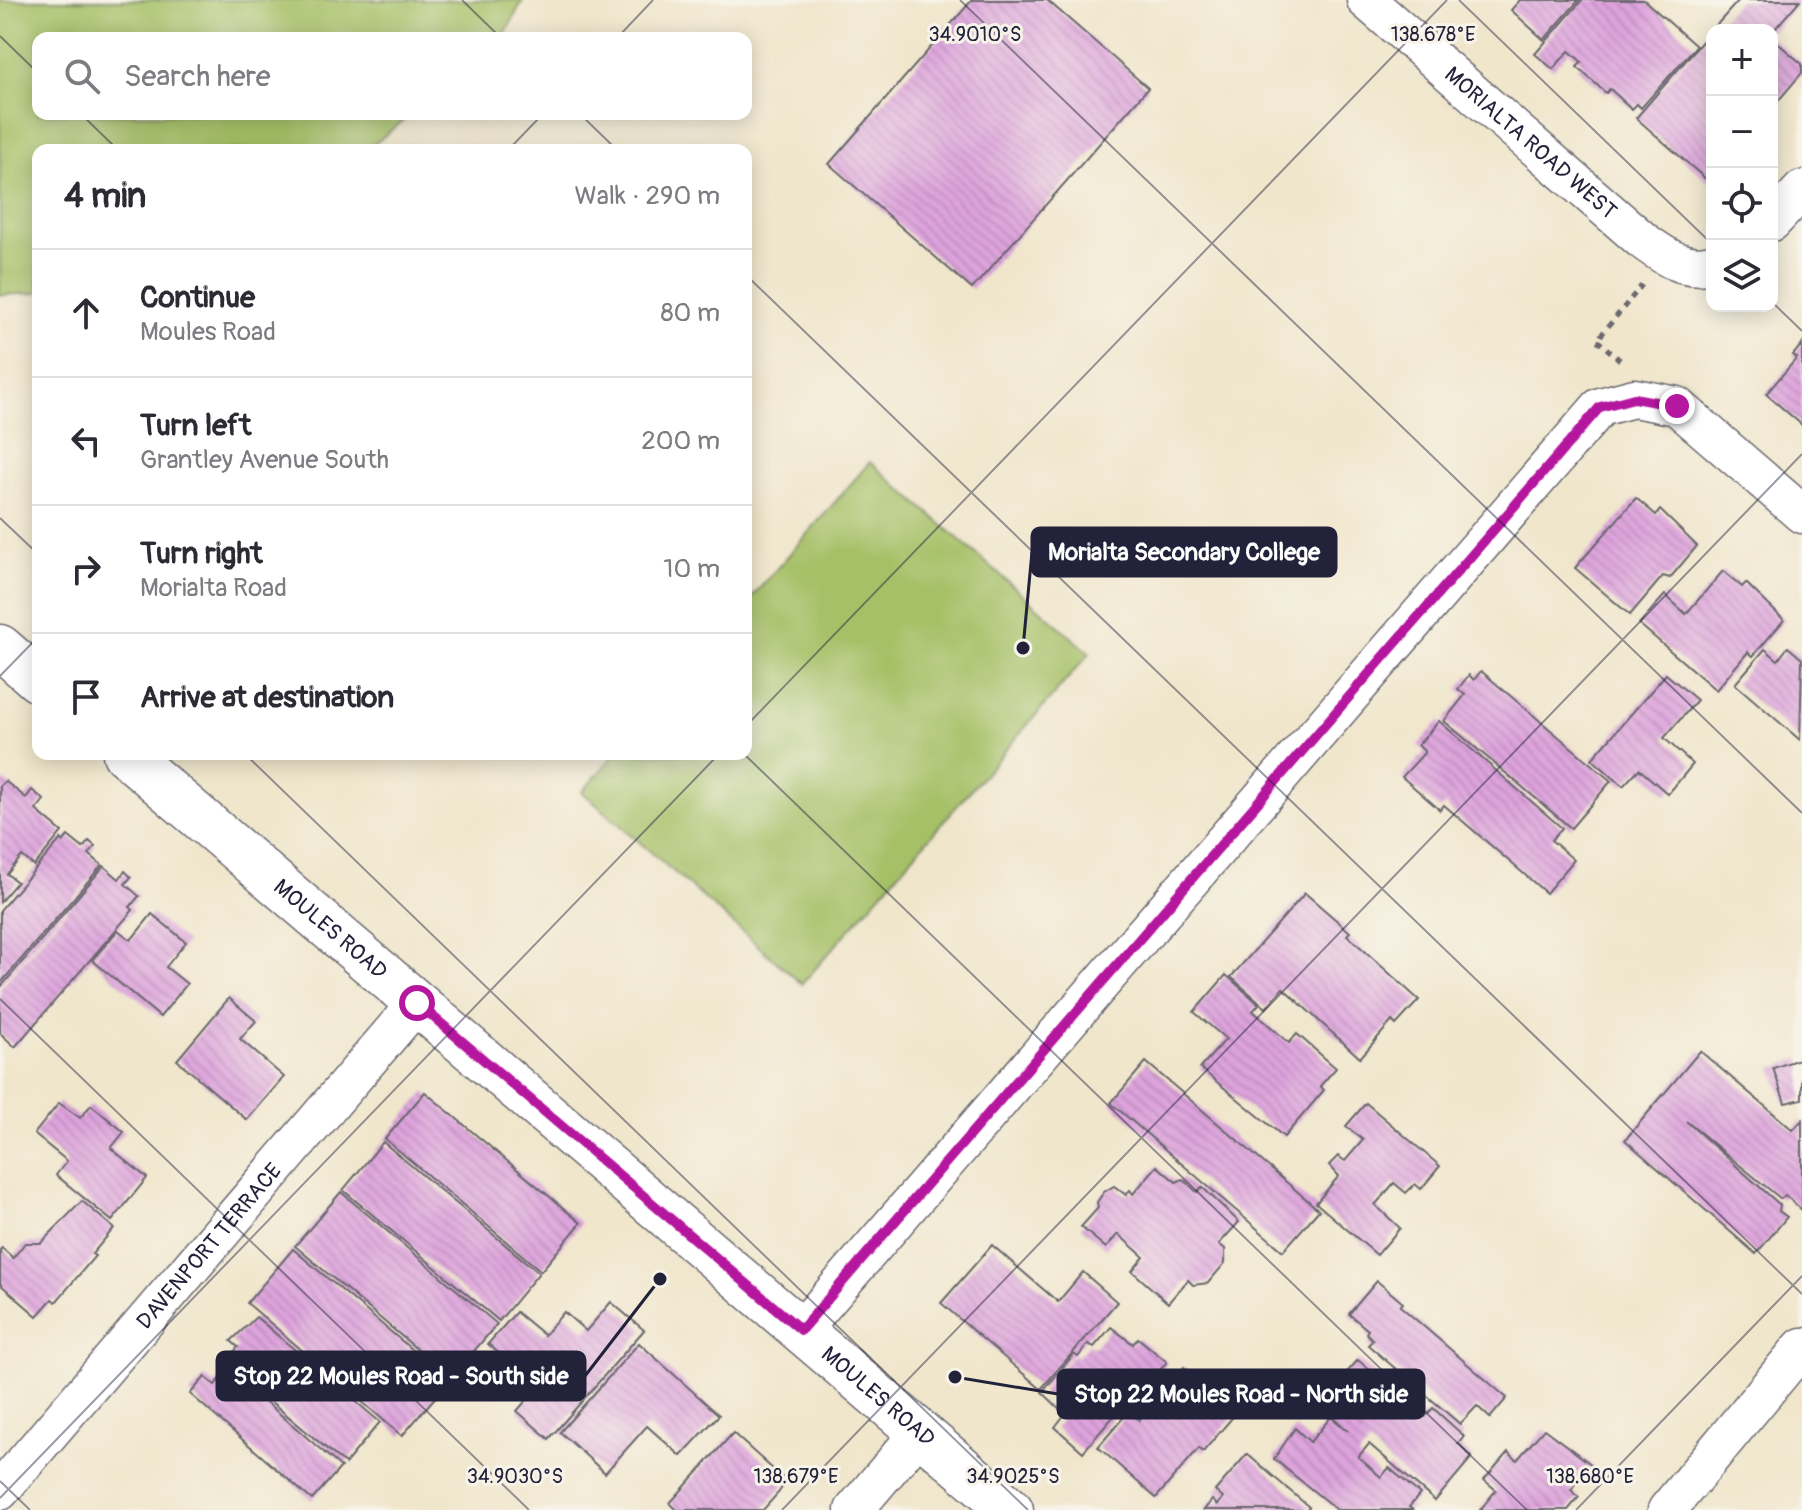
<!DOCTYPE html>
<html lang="en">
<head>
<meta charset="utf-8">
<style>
  :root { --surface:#fff; --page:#f7f7f7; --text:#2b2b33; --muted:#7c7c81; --line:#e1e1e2 }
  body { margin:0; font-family:Pangolin,sans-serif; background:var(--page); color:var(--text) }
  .controls { position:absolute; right:24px; top:24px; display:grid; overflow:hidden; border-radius:16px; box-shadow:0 4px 20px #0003 }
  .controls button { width:72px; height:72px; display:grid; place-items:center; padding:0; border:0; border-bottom:2px solid var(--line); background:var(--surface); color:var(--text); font:40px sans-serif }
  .stop { position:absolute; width:24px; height:24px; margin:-18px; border:6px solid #b5179e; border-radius:50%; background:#fff }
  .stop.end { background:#b5179e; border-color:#fff; box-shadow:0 2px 8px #0008 }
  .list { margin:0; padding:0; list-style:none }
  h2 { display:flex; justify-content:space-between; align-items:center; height:104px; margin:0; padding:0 32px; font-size:34px }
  h2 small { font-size:26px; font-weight:400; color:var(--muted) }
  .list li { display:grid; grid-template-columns:52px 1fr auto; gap:24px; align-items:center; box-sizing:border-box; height:128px; padding:0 32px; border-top:2px solid var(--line) }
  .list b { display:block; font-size:30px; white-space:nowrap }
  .list p { margin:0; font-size:26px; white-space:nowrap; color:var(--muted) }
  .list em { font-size:26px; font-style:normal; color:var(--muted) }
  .icon { flex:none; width:44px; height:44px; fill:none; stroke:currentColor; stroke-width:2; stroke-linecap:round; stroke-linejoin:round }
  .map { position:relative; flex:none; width:1802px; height:1510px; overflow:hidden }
  .search { position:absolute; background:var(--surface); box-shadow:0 4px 20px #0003; left:32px; top:32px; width:720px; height:88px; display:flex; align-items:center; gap:20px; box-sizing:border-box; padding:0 28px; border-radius:16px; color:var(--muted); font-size:30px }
  .panel { position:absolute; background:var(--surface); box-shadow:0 4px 20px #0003; left:32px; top:144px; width:720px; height:616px; border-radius:16px }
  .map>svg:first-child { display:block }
  .garden { fill:#a5c066; stroke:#647150; stroke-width:2 }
  .building { fill:url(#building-back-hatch) }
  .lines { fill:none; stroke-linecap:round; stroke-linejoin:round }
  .street-casing { stroke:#6a676e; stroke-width:41 }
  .secondary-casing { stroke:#6a676e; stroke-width:47 }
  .path { stroke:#6a676e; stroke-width:5; stroke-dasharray:6 6; stroke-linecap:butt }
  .street { stroke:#fff; stroke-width:38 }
  .secondary { stroke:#fff; stroke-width:44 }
  .route { stroke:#b5179e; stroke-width:10 }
  .ticks { fill:none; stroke:#22223b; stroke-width:2; stroke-opacity:0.45 }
  .labels { text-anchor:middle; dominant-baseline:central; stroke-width:6; stroke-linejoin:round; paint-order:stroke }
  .street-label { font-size:22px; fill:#22223b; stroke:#f7f3e8 }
  .ticks-label { font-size:20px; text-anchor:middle; fill:#22223b; stroke:#f7f3e8; stroke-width:6; stroke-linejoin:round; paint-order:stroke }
  .leader { fill:none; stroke:#22223b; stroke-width:3 }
  .callout-dot { fill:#22223b; stroke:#f7f3e8; stroke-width:3 }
  .callout { fill:#22223b; stroke:#22223b; stroke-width:3 }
  .callout-label { font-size:24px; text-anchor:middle; font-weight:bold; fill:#fff }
</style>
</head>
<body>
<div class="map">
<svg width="1802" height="1510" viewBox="0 0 1802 1510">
  <defs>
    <pattern id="building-back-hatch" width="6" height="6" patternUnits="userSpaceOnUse" patternTransform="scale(2)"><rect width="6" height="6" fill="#dda3dc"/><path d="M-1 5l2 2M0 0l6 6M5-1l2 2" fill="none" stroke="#bd8cbe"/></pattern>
  </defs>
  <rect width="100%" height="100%" fill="#f7f3e8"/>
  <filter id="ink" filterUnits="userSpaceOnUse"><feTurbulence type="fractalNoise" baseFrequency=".0125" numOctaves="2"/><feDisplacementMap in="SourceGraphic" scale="16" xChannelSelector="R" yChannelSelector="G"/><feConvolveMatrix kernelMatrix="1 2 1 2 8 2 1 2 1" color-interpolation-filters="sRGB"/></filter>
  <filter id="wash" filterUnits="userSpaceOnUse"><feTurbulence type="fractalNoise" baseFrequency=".006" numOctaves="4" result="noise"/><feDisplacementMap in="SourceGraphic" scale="32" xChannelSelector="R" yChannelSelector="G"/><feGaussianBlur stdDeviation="1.8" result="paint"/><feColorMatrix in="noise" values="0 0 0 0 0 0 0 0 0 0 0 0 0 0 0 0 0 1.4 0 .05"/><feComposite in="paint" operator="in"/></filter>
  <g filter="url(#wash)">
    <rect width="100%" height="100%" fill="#f0e6cc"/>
    <!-- garden -->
    <g class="garden">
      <path d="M0 0H523L503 38H38V114H412L366 150H38V293L0 295Z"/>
      <path d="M870 462 1090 653 802 984 582 792 615 754H746V604Z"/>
    </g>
    <g id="blocks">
      <!-- building -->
      <g class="building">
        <path d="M972 0H1047L1148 88 972 289 829 164Z"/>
        <path d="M1520 0H1579L1544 40 1511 10Z"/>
        <path d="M1582 0H1644L1696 46 1641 108 1637 104 1632 109 1610 89 1606 93 1577 67 1582 62 1569 51 1553 69 1535 54Z"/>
        <path d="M1739 0H1800L1774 30H1712Z"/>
        <path d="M1712 30V176L1708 181 1636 118Z"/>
        <path d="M1772 38 1802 64V73L1772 108Z"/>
        <path d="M1802 344V425L1766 394 1797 358 1793 355Z"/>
        <path d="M1636 498 1656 515 1660 510 1697 546 1670 578 1663 576 1630 615 1575 568Z"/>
        <path d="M1723 571 1742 587 1746 583 1784 620 1753 656 1748 652 1716 690 1639 624 1665 595 1686 614Z"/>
        <path d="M1788 647 1802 659 1800 740 1735 684 1765 649 1778 660Z"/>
        <path d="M1481 671 1611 781 1571 828 1444 721 1465 695 1458 689 1469 675 1474 680Z"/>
        <path d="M1666 674 1697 700 1664 738 1693 764 1668 794 1639 769 1623 786 1592 759Z"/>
        <path d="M1439 721 1562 828 1551 840 1574 860 1546 893 1444 805 1440 810 1402 777 1425 752 1418 745Z"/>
        <path d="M5 781 26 798 32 790 44 800 36 810 62 832 34 866 22 856 7 874 17 882 0 902V786Z"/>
        <path d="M68 836 83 848 89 841 95 846 89 854 102 865 0 984V910L61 839 63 842Z"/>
        <path d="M104 866 119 879 125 871 131 877 125 884 139 896 130 907 133 910 15 1047 0 1033V988Z"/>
        <path d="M1305 893 1350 932 1347 935 1419 1000 1396 1025 1392 1021 1360 1058 1283 988 1266 1008 1231 977Z"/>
        <path d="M152 914 186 942 166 967 187 984 160 1017 92 960 118 930 131 940Z"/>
        <path d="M1226 975 1259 1004 1253 1011 1289 1043 1297 1034 1336 1068 1320 1086 1324 1090 1284 1137 1200 1068 1226 1039 1194 1012Z"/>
        <path d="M229 998 256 1021 240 1039 284 1077 247 1120 177 1060Z"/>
        <path d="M1700 1051 1793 1130 1802 1120V1210L1785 1195 1781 1199 1686 1121 1780 1205 1779 1211 1787 1217 1756 1254 1625 1140Z"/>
        <path d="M1802 1058V1099L1785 1103 1773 1068Z"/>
        <path d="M1146 1062 1319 1210 1283 1251 1111 1103Z"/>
        <path d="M425 1092 581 1223 541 1271 385 1139Z"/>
        <path d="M59 1103 80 1118 91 1105 124 1132 111 1148 147 1178 112 1221 56 1175 67 1161 34 1134Z"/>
        <path d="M1366 1103 1440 1166 1421 1189 1415 1184 1406 1193 1394 1183 1375 1205 1400 1228 1377 1255 1316 1203 1339 1176 1329 1165 1338 1156 1345 1161 1363 1140 1346 1126Z"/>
        <path d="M383 1142 539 1273 499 1321 343 1190Z"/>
        <path d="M1157 1166 1176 1182 1183 1179 1197 1192 1202 1187 1239 1222 1219 1244 1225 1249V1263L1208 1283 1193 1285 1188 1280 1168 1303 1132 1271 1144 1257 1118 1234 1106 1248 1081 1227 1098 1208 1097 1202 1104 1192 1114 1186 1126 1195 1130 1190 1133 1194Z"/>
        <path d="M341 1192 497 1324 451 1378 295 1246Z"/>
        <path d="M82 1201 114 1228 92 1254 95 1256 56 1302 52 1299 37 1316 0 1284V1250L2 1248 13 1258 25 1243H41Z"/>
        <path d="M992 1245 1058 1302 1083 1272 1117 1302 1041 1389 941 1303Z"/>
        <path d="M293 1249 449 1381 402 1436 247 1303Z"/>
        <path d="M1377 1281 1403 1303 1400 1306 1507 1398 1490 1418 1477 1406 1460 1424 1368 1345 1373 1340 1366 1333 1368 1330 1349 1314Z"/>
        <path d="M611 1302 644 1330 549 1439 517 1411 538 1387 488 1344 516 1312 544 1335 564 1312 586 1331Z"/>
        <path d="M256 1317 380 1422 345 1464 225 1363 238 1347 231 1341Z"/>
        <path d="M1111 1327 1133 1344 1138 1338 1167 1362 1134 1401 1130 1397 1083 1452 1055 1427 1065 1414 1042 1392 1074 1354 1078 1357 1088 1344 1094 1347Z"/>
        <path d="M639 1343 719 1415 681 1456 647 1426 605 1473 560 1432Z"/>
        <path d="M1358 1360 1385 1383 1395 1373 1420 1395 1411 1405 1425 1417 1433 1408 1464 1436 1458 1443 1472 1457 1435 1501 1369 1444 1358 1457 1381 1477 1389 1468 1420 1494 1409 1507 1413 1510H1337L1274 1459 1295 1428 1310 1442 1331 1417 1348 1431 1332 1416 1354 1390 1341 1379Z"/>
        <path d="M1184 1367 1237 1412 1203 1452 1199 1448 1156 1498 1098 1447 1129 1411 1139 1420Z"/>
        <path d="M229 1370 341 1467 312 1500 190 1394 205 1377 215 1385Z"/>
        <path d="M1544 1429 1592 1465 1571 1490 1579 1497 1568 1510H1480L1496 1490 1484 1480 1508 1452 1517 1460Z"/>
        <path d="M733 1433 786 1481 779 1492 763 1510H677L670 1503Z"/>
        <path d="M1247 1454 1309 1507 1306 1510H1204L1212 1500 1217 1505 1223 1498 1215 1491Z"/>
      </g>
    </g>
  </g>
  <g filter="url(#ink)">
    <use href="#blocks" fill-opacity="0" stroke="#6a676e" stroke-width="2"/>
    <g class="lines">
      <!-- street casing -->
      <g class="street-casing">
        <g id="street">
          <path id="s1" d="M1366 0 1642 240C1664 256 1684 271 1712 264"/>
          <path d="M1772 222 1802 190"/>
          <path d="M801 1330 1600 407 1634 398 1677 406 1802 514"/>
          <path id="s2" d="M0 1491 417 1003"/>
          <path d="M854 1510 920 1432"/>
          <path d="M1667 1510 1802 1347"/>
        </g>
      </g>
      <!-- secondary casing -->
      <g class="secondary-casing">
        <g id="secondary">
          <path d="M0 647 38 680"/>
          <path id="s3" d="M125 754 1011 1510"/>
        </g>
      </g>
      <!-- path -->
      <path class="path" d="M1620 360 1597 340 1642 285"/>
      <!-- street -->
      <use href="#street" class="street"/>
      <!-- secondary -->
      <use href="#secondary" class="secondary"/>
    </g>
  </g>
  <g class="lines" filter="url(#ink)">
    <!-- route -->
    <path class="route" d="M417 1003 801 1330 1600 407 1634 398 1677 406"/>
  </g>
  <!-- ticks -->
  <path class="ticks" d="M462 0 501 38M960 0 1802 813M1459 0 1712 244M0 36 38 73M617 38 653 0M81 114 118 150M580 114 617 150M508 150 543 114M746 275 1802 1294M1772 302 1802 331M0 518 38 554M0 676 38 637M746 726 1447 0M245 754 1028 1510M744 754 1527 1510M0 999 529 1510M0 1481 30 1510M0 1498 719 754M782 1510 1802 454M1576 1510 1802 1276"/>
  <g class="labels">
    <!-- street labels -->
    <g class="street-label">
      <text stroke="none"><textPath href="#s1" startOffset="218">MORIALTA ROAD WEST</textPath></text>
      <text stroke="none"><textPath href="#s3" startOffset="270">MOULES ROAD</textPath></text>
      <text stroke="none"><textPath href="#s2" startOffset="322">DAVENPORT TERRACE</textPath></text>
      <text stroke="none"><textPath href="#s3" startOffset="990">MOULES ROAD</textPath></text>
    </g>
  </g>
  <g class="ticks-label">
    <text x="975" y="41">34.9010°S</text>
    <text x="1433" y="41">138.678°E</text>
    <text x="796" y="1483">138.679°E</text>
    <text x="1590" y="1483">138.680°E</text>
    <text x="515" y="1483">34.9030°S</text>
    <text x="1013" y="1483">34.9025°S</text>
  </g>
  <!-- callouts -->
  <path class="leader" d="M1023 648L1032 552M660 1279L585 1376M955 1377L1058 1394"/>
  <g class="callout-dot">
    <circle cx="1023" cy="648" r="8"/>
    <circle cx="660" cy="1279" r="8"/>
    <circle cx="955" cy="1377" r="8"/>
  </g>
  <g class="callout">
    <rect x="1032" y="528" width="304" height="48" rx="8"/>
    <rect x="217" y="1352" width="368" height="48" rx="8"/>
    <rect x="1058" y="1370" width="366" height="48" rx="8"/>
  </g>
  <g class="callout-label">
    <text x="1184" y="560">Morialta Secondary College</text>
    <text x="401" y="1384">Stop 22 Moules Road - South side</text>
    <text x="1241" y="1402">Stop 22 Moules Road - North side</text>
  </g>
</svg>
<div class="controls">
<button>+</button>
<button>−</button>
<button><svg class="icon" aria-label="locate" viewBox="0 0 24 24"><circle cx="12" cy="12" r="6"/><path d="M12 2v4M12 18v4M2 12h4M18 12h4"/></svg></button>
<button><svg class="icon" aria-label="layers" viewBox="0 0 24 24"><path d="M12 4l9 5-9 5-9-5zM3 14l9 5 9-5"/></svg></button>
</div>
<div class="stop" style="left:417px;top:1003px"></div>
<div class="stop end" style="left:1677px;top:406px"></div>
<div class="search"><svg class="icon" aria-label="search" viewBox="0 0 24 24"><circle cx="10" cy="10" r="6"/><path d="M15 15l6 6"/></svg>Search here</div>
<section class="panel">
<h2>4 min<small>Walk · 290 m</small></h2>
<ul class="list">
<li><svg class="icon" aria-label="ahead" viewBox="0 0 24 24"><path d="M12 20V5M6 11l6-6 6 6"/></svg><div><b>Continue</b><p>Moules Road</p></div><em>80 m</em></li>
<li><svg class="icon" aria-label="left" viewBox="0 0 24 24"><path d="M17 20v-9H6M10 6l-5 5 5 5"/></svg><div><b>Turn left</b><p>Grantley Avenue South</p></div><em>200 m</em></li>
<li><svg class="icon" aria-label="right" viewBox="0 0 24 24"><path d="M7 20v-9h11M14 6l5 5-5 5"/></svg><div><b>Turn right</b><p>Morialta Road</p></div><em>10 m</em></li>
<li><svg class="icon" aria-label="arrive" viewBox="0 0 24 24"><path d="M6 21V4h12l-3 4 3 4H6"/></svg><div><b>Arrive at destination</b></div></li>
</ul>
</section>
</div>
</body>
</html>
